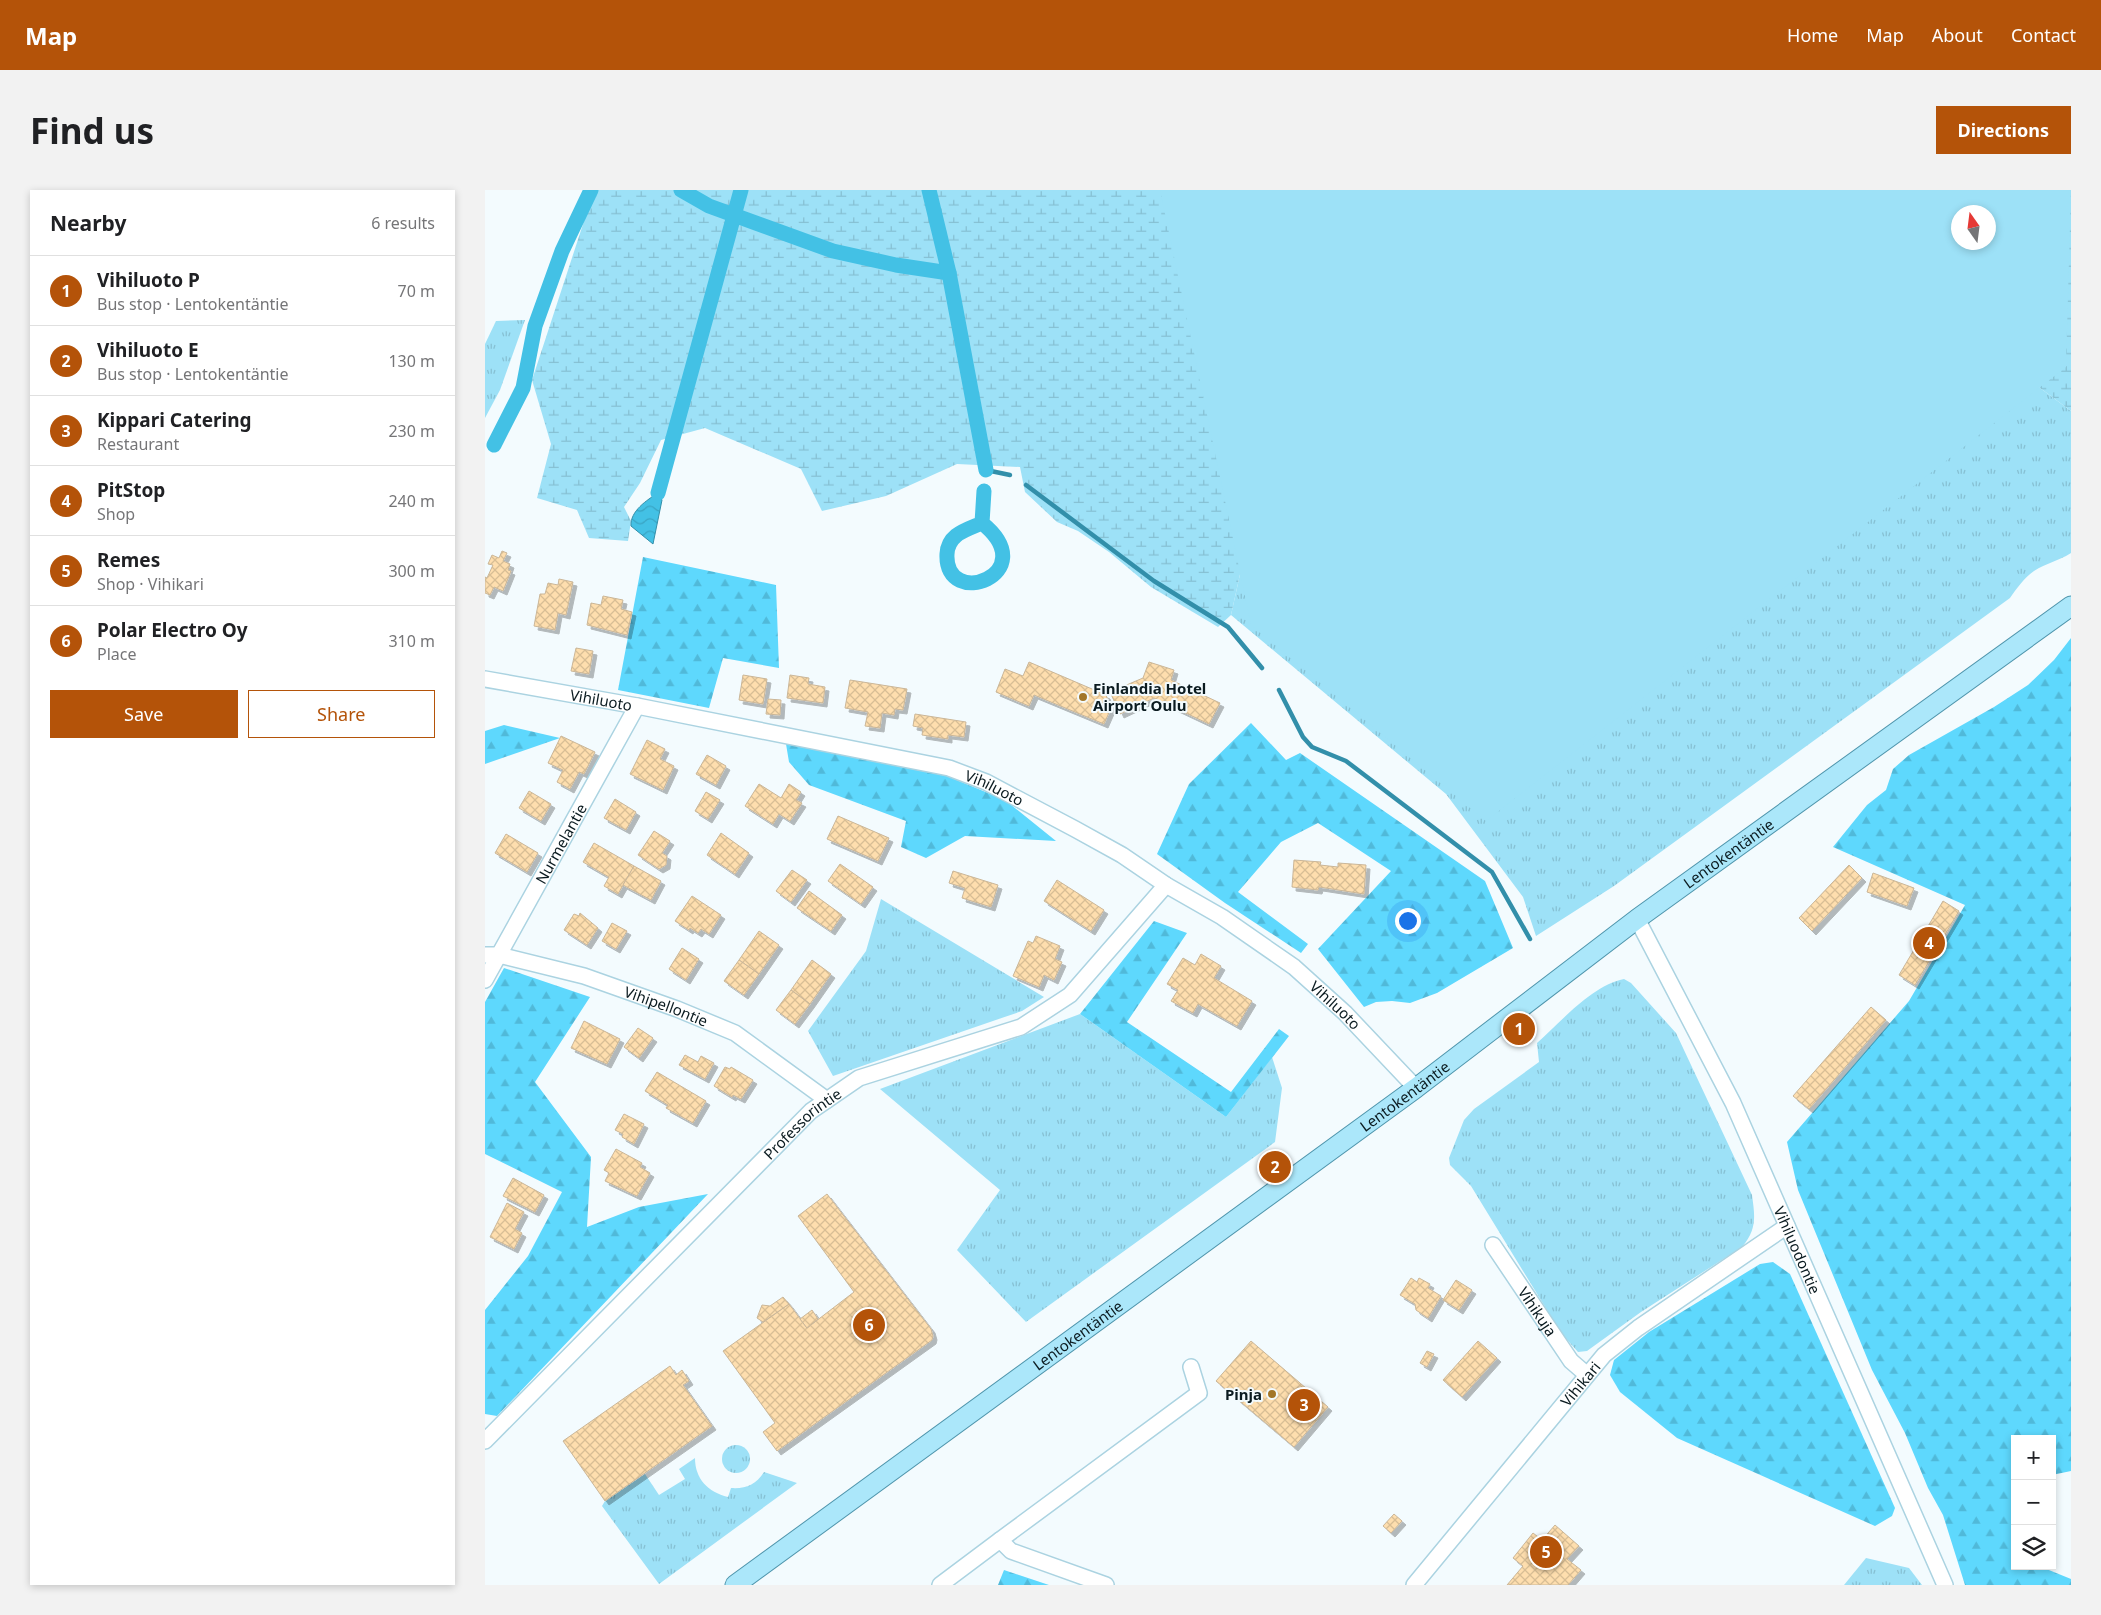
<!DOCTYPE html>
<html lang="en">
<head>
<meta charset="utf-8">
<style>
  :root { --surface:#fff; --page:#f2f2f2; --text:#202124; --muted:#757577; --line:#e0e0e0; --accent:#b45309 }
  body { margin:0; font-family:"Noto Sans",sans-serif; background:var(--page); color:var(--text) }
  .controls { position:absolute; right:15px; bottom:15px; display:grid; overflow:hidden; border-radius:0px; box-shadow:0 2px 8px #0003 }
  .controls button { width:45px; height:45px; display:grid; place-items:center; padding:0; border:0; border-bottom:1px solid var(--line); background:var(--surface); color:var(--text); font:25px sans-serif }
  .compass { position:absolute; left:1466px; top:15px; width:45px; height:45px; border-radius:50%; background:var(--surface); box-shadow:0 2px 8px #0003; rotate:346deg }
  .you { position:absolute; left:922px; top:730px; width:18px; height:18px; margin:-12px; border:4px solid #fff; border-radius:50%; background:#1a73e8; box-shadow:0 0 0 8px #1a73e833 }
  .badge { display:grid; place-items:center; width:32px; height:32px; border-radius:50%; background:var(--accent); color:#fff; font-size:16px; font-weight:700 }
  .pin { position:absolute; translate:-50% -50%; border:2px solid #fff; box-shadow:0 1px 5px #0006 }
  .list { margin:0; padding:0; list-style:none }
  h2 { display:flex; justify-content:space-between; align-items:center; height:65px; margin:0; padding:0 20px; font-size:21px }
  h2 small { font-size:16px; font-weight:400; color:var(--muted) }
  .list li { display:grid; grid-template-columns:32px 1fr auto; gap:15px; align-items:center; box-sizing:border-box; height:70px; padding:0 20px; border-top:1px solid var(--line) }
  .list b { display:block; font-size:19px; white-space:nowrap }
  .list p { margin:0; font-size:16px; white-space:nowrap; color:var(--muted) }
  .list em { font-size:16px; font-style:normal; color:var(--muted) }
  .actions { display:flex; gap:10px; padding:15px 20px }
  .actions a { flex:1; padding:11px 0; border:1px solid var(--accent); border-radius:0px; text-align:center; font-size:18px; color:var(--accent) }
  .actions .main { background:var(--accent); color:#fff }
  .icon { flex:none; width:28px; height:28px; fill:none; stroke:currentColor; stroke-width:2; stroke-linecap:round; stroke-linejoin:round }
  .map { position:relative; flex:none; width:1586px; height:1395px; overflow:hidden; border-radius:0px }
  header { display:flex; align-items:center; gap:30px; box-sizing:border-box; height:70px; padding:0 25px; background:var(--accent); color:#fff }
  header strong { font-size:24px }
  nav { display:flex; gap:28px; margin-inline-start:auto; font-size:18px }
  .intro { display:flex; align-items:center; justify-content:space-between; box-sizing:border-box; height:120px; padding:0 30px }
  h1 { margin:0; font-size:35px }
  .button { padding:12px 22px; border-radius:0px; background:var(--accent); color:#fff; font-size:18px; font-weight:700 }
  main { display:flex; gap:30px; padding:0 30px }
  aside { flex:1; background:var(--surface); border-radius:0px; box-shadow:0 2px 8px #0003 }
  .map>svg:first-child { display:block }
  .grass { fill:url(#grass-tufts) }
  .forest { fill:url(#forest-firs) }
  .wetland { fill:url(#wetland-marsh); fill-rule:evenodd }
  .park { fill:#9de1f7; fill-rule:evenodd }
  .water { fill:url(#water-waves); stroke:#328faa }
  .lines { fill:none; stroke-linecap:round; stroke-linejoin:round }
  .stream { stroke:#328faa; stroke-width:4.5 }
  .canal { stroke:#43c1e5; stroke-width:15 }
  .building { fill:url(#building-cross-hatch); stroke:#cab698; filter:url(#shadow) }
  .minor-casing { stroke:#abd3e1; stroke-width:18 }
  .major-casing { stroke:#4f95ac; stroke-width:21 }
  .minor { stroke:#fff; stroke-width:15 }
  .major { stroke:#abe7fa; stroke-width:19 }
  .poi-dot { fill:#a37628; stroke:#f3fbfe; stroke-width:2 }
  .labels { text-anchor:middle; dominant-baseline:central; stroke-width:4; stroke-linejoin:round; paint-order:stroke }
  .poi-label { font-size:15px; font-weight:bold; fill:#0b1b20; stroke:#f3fbfe; text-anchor:start }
  .street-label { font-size:15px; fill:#0b1b20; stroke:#f3fbfe }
</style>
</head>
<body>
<header>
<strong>Map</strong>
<nav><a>Home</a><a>Map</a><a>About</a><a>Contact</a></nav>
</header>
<div class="intro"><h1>Find us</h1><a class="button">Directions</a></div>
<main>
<aside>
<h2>Nearby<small>6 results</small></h2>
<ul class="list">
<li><span class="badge">1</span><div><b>Vihiluoto P</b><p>Bus stop · Lentokentäntie</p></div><em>70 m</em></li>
<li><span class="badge">2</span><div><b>Vihiluoto E</b><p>Bus stop · Lentokentäntie</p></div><em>130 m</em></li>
<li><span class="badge">3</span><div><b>Kippari Catering</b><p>Restaurant</p></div><em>230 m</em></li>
<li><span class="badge">4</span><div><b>PitStop</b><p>Shop</p></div><em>240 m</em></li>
<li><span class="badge">5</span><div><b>Remes</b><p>Shop · Vihikari</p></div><em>300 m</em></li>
<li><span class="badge">6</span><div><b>Polar Electro Oy</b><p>Place</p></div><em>310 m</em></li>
</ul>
<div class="actions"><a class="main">Save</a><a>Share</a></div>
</aside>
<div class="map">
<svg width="1586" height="1395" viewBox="0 0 1586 1395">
  <defs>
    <pattern id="grass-tufts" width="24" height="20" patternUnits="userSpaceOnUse" patternTransform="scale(1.25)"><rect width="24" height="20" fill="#9de1f7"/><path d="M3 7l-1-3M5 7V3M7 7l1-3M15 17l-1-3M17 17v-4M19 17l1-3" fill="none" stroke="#86c0d3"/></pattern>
    <pattern id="forest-firs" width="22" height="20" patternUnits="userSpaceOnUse" patternTransform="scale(1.25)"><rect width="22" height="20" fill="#5ed8fd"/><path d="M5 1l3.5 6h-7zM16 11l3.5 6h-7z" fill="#50b9d9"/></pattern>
    <pattern id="wetland-marsh" width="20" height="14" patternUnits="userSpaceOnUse" patternTransform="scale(1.25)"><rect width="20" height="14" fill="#9de1f7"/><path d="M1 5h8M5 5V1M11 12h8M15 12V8" fill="none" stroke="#86c0d3"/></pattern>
    <pattern id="water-waves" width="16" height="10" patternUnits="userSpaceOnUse" patternTransform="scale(1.25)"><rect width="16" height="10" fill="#43c1e5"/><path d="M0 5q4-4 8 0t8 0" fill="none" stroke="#39a5c4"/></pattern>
    <pattern id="building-cross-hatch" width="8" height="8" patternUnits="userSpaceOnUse" patternTransform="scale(1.25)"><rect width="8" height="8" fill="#fedeae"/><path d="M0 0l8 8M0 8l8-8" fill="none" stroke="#d8be95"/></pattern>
    <filter id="shadow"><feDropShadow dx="4" dy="4" stdDeviation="0" flood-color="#0004"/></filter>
  </defs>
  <rect width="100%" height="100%" fill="#f3fbfe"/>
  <!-- grass -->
  <g class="grass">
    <path d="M40 130 15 200 0 228V154L11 131Z"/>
    <path d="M1531 180 1586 221V363C1574 371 1561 373 1549 381 1539 388 1532 398 1525 408L1129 696 1051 746 1038 707 961 604 746 425 777 285Z"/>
    <path d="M396 709 559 807 537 821 348 886 323 841 381 761Z"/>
    <path d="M1139 789 1146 793 1191 843 1267 1005C1270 1027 1272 1039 1257 1057L1156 1122 1102 1161 1093 1162 1076 1143 986 996 965 975 964 968 979 930 989 919 1054 872 1052 853C1077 831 1106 796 1139 789Z"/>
    <path d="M595 824 741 927 787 867 797 898 790 952 541 1132 472 1060 515 1000 395 899Z"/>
    <circle cx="251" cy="1269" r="14"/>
    <path d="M210 1268C210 1289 223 1302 243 1307L246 1298C260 1299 271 1295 279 1282L312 1293 174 1394 117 1316 120 1311 160 1284 174 1305 200 1289 194 1279Z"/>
    <path d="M1381 1368 1424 1378 1437 1395H1359Z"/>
  </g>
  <!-- forest -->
  <g class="forest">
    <path d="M158 367 291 395 294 478 238 468 224 518 133 500Z"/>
    <path d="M1586 448V1281L1567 1285V1249H1530V1376H1554L1586 1389V1395H1480L1458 1325 1443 1298 1420 1243 1387 1180 1313 1000 1302 952 1424 811 1480 715 1348 657 1382 615 1401 600 1408 579 1424 565 1509 517 1543 495 1569 470Z"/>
    <path d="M766 533 801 570 815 563 1000 691 1028 758 952 803 925 813 907 811 891 812 879 817 833 759 906 681 833 633 796 652 753 702 823 754 816 763 740 713 672 664 704 594Z"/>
    <path d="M19 535 75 548 0 574V541Z"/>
    <path d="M301 554 462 586 520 610 571 651 480 646 441 668 416 657 421 631 324 595 304 572Z"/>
    <path d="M669 731 702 743 642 832 746 902 794 839 804 846 741 927 595 824Z"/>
    <path d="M19 778 105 807 50 892 106 967 102 1037 154 1017 223 1004 12 1226 0 1224V1120L43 1066 77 1002 0 964V812Z"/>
    <path d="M1288 1072 1305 1084 1410 1318 1407 1326 1390 1336 1192 1248 1135 1202 1125 1185 1129 1170 1164 1142 1275 1074Z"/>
    <path d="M519 1380 564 1395H513Z"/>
  </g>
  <!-- wetland -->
  <path class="wetland" d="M113 0H1586V221L1531 180 777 285 746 425 733 437 666 397 624 362 593 341 572 332 540 302 535 277 472 274 401 306 337 321 316 279 220 238 176 250 155 293 139 317 146 331 143 351 104 348 92 320 52 308 66 254 47 190 102 22ZM1474 22H1504V52H1474Z"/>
  <!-- park -->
  <path class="park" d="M675 0H1586L1581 177 1001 631 766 435ZM1474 22H1504V52H1474Z"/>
  <!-- water -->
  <path class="water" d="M173 303 177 310 168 354 146 336C145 321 162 310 173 303Z"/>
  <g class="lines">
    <!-- stream -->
    <g class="stream">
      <path d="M501 280 525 285"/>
      <path d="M541 295 669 391 743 437 777 478"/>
      <path d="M794 500 818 547 827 557 861 571 1007 682 1045 749"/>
    </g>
    <!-- canal -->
    <g class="canal">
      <path d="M196 0 224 16 348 61 411 75 464 83"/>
      <path d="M444 0 464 83 501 280"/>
      <path d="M9 255 38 198 50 136 77 61 106 0"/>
      <path d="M173 303 256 0"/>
      <path d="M497 333C560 384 459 421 462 364 463 344 481 340 497 333L499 301"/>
    </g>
  </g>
  <!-- building -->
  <g class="building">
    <path d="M17 361 22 363 18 371 25 374 23 380 26 381 18 401 9 397 5 405 0 403V387L2 388 8 375 3 374 7 365 14 368Z"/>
    <path d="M74 389 88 392 81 425 73 423 70 440 49 436 55 404H60L63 393 73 395Z"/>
    <path d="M118 406 138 410 136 419 147 422 142 445 102 435 106 413 116 415Z"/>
    <path d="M91 458 108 461 104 484 86 481Z"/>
    <path d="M544 472 621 505 626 518 619 534 549 505 544 516 511 502 520 479 538 486Z"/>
    <path d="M664 472 689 480 686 490 735 513 724 534 669 508 635 524 625 502 658 488Z"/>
    <path d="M258 485 282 489 278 514 254 510Z"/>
    <path d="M305 485 324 488 323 494 340 497 338 513 302 508Z"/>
    <path d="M365 490 422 499 418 520 410 519 409 525 397 523 395 538 380 536 383 522 360 518Z"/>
    <path d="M283 509 296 510 295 525 281 524Z"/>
    <path d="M430 524 481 532 479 547 463 545V549L437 545 438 538 428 536Z"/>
    <path d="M76 546 110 562 99 584 94 582 85 599 72 592 78 580 63 573Z"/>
    <path d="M162 550 180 559 175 569 189 576 178 600 145 584Z"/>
    <path d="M222 565 241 576 231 595 211 584Z"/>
    <path d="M274 594 296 608 304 594 316 602 311 610 317 613 305 631 294 624 288 634 260 616Z"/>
    <path d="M44 601 66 614 56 631 34 618Z"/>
    <path d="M221 602 235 610 223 629 210 621Z"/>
    <path d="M130 609 151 622 141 640 119 628Z"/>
    <path d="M353 626 404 648 393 671 342 649Z"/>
    <path d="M169 641 185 651 177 663 182 666 181 675 174 679 153 665Z"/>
    <path d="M236 643 264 663 250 684 222 665Z"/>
    <path d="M21 644 53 663 42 682 10 663Z"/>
    <path d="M109 653 149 676 133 704 119 696 124 687 98 672Z"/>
    <path d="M809 670 836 672 835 675 853 677V673L881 675 879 704 834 697 833 700 807 697Z"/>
    <path d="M355 674 388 697 376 714 343 691Z"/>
    <path d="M1364 675 1377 688 1327 741 1314 728Z"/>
    <path d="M149 676 176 691 166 710 138 695Z"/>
    <path d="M307 680 322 690 306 712 291 701Z"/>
    <path d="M468 681 513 695 506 717 477 708 480 698 464 693Z"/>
    <path d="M1388 683 1429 698 1422 716 1382 702Z"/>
    <path d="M572 690 619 720 606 741 559 711Z"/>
    <path d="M324 701 357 725 346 741 312 718Z"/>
    <path d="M207 706 236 725 224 744 216 739 213 743 205 738 204 740 190 731Z"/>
    <path d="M1458 711 1474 721 1430 795 1414 785Z"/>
    <path d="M95 723 113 738 102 755 79 740 89 724 94 726Z"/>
    <path d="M127 733 142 741 131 759 117 751Z"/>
    <path d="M274 741 294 755 274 784 254 770Z"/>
    <path d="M551 746 575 756 570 769 577 772 569 790 559 785 554 797 528 786 543 751 548 753Z"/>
    <path d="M197 758 214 769 201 790 184 779Z"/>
    <path d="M716 764 736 776 729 788 767 811 752 836 713 814 708 823 686 811 693 800 682 794 698 768 710 775Z"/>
    <path d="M254 770 274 784 259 805 239 791Z"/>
    <path d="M327 770 346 784 325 814 306 800Z"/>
    <path d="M306 800 325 814 310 834 291 820Z"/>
    <path d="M1386 817 1401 830 1324 919 1308 906Z"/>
    <path d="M99 831 135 849 122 874 86 858Z"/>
    <path d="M153 838 168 848 154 868 139 857Z"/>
    <path d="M200 865 213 872 216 866 229 873 220 889 194 875Z"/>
    <path d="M240 877 245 879 246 877 268 890 256 909 248 905 247 907 229 896Z"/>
    <path d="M172 882 221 911 208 933 181 918 183 915 160 901Z"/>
    <path d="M139 924 159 934 149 954 137 947 138 944 130 940Z"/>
    <path d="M131 959 157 973 155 977 165 983 152 1006 120 991 124 983 119 980Z"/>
    <path d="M28 988 59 1005 50 1022 18 1006Z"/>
    <path d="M342 1004 446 1139 448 1146 447 1150 292 1261 278 1242 290 1233 238 1161 304 1114 322 1138 369 1102 313 1026Z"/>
    <path d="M22 1013 39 1022 30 1039 37 1043 29 1059 5 1047Z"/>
    <path d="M926 1088 932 1092 934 1088 945 1094 943 1098 956 1106 943 1128 931 1120 930 1114 915 1105Z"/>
    <path d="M971 1090 987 1100 974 1120 958 1110Z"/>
    <path d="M298 1107 304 1114 278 1132 272 1128 277 1115 285 1116Z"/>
    <path d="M327 1120 333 1129 322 1138 315 1129Z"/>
    <path d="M766 1151 843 1217 809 1257 731 1191Z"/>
    <path d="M993 1151 1012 1168 977 1207 958 1190Z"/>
    <path d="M942 1161 949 1164 942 1177 935 1173Z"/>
    <path d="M185 1176 191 1185 197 1180 204 1191 198 1195 227 1236 120 1311 78 1251Z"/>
    <path d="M909 1324 917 1331 906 1343 898 1336Z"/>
    <path d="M1070 1335 1094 1356 1082 1369 1096 1380 1083 1395H1022L1038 1376 1028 1368 1048 1343 1057 1350Z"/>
  </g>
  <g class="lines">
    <!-- minor casing -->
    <g class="minor-casing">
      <g id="minor">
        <path id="s1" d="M0 489 152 516 464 578 501 592 590 639 637 665 681 695 737 727 809 777 860 823 931 898"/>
        <path id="s2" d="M1152 729 1248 913 1460 1395"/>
        <path id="s3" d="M0 765H14L99 786 192 819 250 843 342 910"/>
        <path id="s4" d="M0 790 152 516"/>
        <path id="s5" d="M1008 1055 1086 1171 1101 1184"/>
        <path id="s6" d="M0 1251 326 921 374 888 536 837 585 805 681 695"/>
        <path d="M515 1350 714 1203 706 1177"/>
        <path d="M455 1395 515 1350 526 1361 621 1395"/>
        <path id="s7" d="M929 1395 1119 1165 1153 1138 1302 1036"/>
      </g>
    </g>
    <!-- major casing -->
    <g class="major-casing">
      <g id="major">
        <path id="s8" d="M250 1395 931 898 1152 729 1586 416"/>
      </g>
    </g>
    <!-- minor -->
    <use href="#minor" class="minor"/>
    <!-- major -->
    <use href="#major" class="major"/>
  </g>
  <!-- markers -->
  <g class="poi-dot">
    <circle cx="598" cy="507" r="5"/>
    <circle cx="787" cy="1204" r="5"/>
  </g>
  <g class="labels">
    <!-- poi labels -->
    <g class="poi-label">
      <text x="608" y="498">Finlandia Hotel<tspan x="608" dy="17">Airport Oulu</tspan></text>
      <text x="777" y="1204" text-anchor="end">Pinja</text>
    </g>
    <!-- street labels -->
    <g class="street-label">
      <text stroke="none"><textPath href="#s1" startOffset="118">Vihiluoto</textPath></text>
      <text stroke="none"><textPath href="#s1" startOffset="522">Vihiluoto</textPath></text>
      <text stroke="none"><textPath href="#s4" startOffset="156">Nurmelantie</textPath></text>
      <text stroke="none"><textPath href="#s8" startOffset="1234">Lentokentäntie</textPath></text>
      <text stroke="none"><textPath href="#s1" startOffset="928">Vihiluoto</textPath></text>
      <text stroke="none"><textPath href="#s3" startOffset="189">Vihipellontie</textPath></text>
      <text stroke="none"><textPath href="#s8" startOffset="829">Lentokentäntie</textPath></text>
      <text stroke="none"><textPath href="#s6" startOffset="449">Professorintie</textPath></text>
      <text stroke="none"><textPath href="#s2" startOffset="368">Vihiluodontie</textPath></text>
      <text stroke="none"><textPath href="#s5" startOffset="80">Vihikuja</textPath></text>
      <text stroke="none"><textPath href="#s8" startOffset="424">Lentokentäntie</textPath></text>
      <text stroke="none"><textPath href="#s7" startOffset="261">Vihikari</textPath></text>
    </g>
  </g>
</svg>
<div class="controls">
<button>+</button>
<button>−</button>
<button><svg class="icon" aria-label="layers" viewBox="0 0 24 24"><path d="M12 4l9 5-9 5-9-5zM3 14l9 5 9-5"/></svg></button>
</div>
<svg class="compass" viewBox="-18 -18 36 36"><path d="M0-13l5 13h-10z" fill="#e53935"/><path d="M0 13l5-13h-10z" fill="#757577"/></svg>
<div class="you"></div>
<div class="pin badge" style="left:1034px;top:839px">1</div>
<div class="pin badge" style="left:790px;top:977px">2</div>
<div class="pin badge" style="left:819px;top:1215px">3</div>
<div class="pin badge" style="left:1444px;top:753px">4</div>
<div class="pin badge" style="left:1061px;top:1362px">5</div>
<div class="pin badge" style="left:384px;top:1135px">6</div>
</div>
</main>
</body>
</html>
